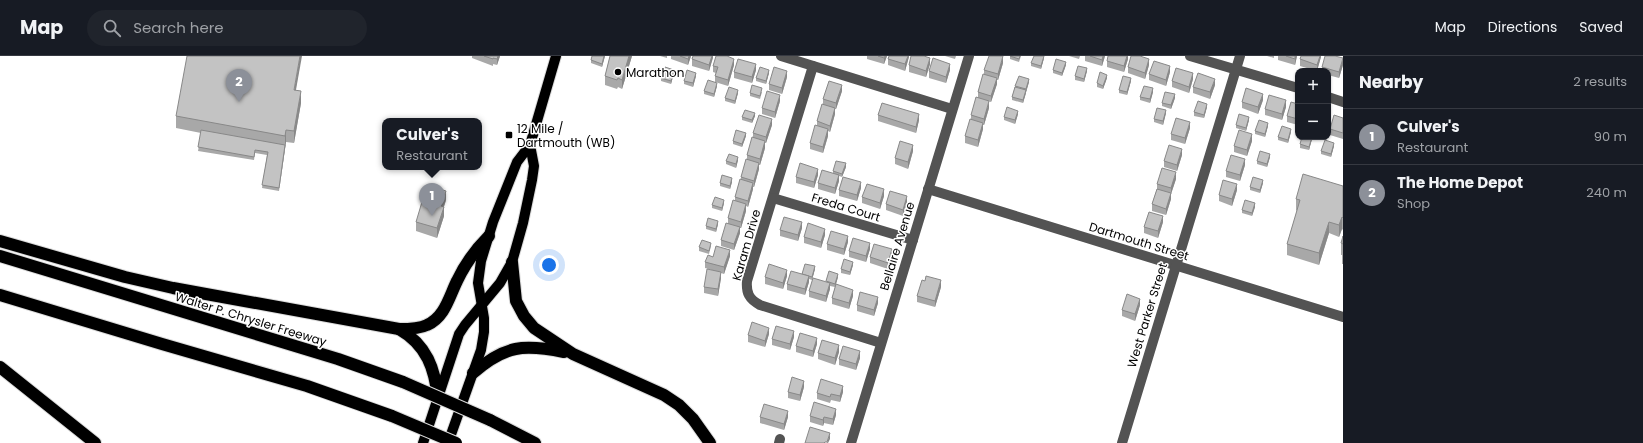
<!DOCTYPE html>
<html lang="en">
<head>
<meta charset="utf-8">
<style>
  :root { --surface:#171b24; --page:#20242c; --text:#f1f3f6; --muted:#9ea1a6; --line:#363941; --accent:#8c9099 }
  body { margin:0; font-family:Poppins,sans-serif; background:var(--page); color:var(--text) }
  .controls { position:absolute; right:12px; top:12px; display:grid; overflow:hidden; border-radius:8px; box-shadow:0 1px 3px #0004 }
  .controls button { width:36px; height:36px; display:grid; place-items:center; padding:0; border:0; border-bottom:1px solid var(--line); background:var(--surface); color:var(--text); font:20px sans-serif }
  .you { position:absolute; left:549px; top:209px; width:14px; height:14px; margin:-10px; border:3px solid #fff; border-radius:50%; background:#1a73e8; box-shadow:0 0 0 6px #1a73e833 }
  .badge { display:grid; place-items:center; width:26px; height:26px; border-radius:50%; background:var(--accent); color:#fff; font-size:13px; font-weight:700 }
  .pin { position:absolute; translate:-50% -33px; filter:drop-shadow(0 1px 2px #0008) }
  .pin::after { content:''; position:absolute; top:21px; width:14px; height:12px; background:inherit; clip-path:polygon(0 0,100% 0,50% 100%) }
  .popup { position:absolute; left:382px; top:62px; width:100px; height:52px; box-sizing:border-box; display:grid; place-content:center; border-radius:8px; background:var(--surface); filter:drop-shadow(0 1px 3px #0005); font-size:13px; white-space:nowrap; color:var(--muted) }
  .popup b { font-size:15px; color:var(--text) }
  .popup::after { content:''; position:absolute; left:50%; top:100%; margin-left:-8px; border:8px solid transparent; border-top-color:var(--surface) }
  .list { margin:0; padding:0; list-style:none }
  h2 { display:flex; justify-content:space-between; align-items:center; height:52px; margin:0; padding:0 16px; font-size:17px }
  h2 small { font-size:13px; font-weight:400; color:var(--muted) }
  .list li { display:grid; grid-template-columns:26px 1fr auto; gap:12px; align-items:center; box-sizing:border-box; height:56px; padding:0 16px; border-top:1px solid var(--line) }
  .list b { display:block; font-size:15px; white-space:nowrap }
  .list p { margin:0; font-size:13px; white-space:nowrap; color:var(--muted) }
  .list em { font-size:13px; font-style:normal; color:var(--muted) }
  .icon { flex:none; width:22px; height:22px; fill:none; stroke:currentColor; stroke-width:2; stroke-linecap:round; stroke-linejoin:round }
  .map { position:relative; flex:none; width:1343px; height:387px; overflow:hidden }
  header { display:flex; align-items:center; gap:24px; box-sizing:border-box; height:56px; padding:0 20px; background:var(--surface); border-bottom:1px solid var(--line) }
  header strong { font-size:19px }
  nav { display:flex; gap:22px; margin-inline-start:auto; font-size:14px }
  .search { width:280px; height:36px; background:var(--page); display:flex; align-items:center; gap:10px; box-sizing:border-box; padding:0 14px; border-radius:22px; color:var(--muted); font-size:15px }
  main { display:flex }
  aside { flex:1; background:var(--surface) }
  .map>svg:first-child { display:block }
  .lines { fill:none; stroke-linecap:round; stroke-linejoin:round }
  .major-casing { stroke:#dbdbdb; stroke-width:12 }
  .highway-casing { stroke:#dbdbdb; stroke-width:14 }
  .minor { stroke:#535353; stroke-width:10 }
  .major { stroke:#000; stroke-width:10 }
  .highway { stroke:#000; stroke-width:12 }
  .highway-bridge-casing { stroke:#dbdbdb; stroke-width:14; stroke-linecap:butt }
  .highway-bridge { stroke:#000; stroke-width:12 }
  .wall { fill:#a8a8a8 }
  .shaded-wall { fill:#888 }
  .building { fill:#c3c3c3; stroke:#888 }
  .poi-dot { fill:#000; stroke:#fff; stroke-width:1.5 }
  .labels { text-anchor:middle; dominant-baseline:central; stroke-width:3; stroke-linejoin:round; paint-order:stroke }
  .poi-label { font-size:12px; fill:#000; stroke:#fff; text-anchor:start }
  .street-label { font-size:12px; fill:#000; stroke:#fff }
</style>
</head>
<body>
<header>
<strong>Map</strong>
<div class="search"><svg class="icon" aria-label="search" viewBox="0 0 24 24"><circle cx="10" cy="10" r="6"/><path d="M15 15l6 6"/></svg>Search here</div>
<nav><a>Map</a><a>Directions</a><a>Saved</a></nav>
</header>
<main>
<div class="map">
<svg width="1343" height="387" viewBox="0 0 1343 387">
  <rect width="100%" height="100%" fill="#fff"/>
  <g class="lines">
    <!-- major casing -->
    <g class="major-casing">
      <g id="major">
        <path d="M423 387 459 278 465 269 500 227 512 206 523 167 532 124 534 110 530 89"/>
        <path d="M448 387 481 294 484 276V262L478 227 481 205 493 166 517 106 530 89 556 0"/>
      </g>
    </g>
    <!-- highway casing -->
    <g class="highway-casing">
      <g id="highway">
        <path d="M0 185 125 221 173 232 399 273C408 273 419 273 427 269 445 261 449 241 457 225 465 208 476 193 489 180"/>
        <path d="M0 200 338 303 403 326"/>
        <path d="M512 206 516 245 524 260 534 272 573 298 664 339 679 349 693 363 710 387"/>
        <path d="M0 239 162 288 307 330 392 360"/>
        <path d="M399 273C427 289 435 313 438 343"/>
        <path d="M0 311 95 387"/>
        <path d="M473 317C505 289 524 288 564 296"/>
        <path d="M490 364 535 387"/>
      </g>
    </g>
    <!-- minor -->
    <g class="minor">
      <path d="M781 0 952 53"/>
      <path d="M1190 0 1298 32"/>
      <path d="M813 10 747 225C746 237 749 243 760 249L881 287"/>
      <path d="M1328 41 1343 46"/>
      <path d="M928 133 1343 261"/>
      <path d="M773 142 913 184"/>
      <path d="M779 387 780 383"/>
      <path d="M851 387 969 0"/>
      <path d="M1122 387 1240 0"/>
    </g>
    <!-- major -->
    <use href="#major" class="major"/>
    <!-- highway -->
    <use href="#highway" class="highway"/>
    <!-- highway-bridge casing -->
    <g class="highway-bridge-casing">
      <g id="highway-bridge">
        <path d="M403 326 490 364"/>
        <path d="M392 360 456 387"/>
      </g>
    </g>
    <!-- highway-bridge -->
    <use href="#highway-bridge" class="highway-bridge"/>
  </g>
  <!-- wall -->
  <g class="wall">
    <path d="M472 0H500L497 9 493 8V10L472 2Z"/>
    <path d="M605 0 602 11 591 7V4Z"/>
    <path d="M610 0H632L622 33 618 31 617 33 605 29V20Z"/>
    <path d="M660 0H667V2Z"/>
    <path d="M671 0H691L688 9 671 3Z"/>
    <path d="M713 0 709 15 692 10V3Z"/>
    <path d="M867 0H887L884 8 867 3Z"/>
    <path d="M909 0 905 15 888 9V3Z"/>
    <path d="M945 0H956L955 3Z"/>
    <path d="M1010 0H1021L1019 6 1010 3Z"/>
    <path d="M1069 0H1080L1079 3Z"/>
    <path d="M1085 0H1105L1102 10 1085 5Z"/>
    <path d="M1128 0V3L1124 16 1107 11V5Z"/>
    <path d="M1267 0H1274V2Z"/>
    <path d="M1278 0H1297L1295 9 1278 4Z"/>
    <path d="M1321 0 1317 15 1300 10V3Z"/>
    <path d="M1044 2 1041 13 1031 10V7Z"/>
    <path d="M1003 7 998 24H997V28L991 46 978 42V36L984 18V14Z"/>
    <path d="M930 8 926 21 909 16V9Z"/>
    <path d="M734 9 728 30 715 26V20L716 17 713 16V10Z"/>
    <path d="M1066 9 1062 20 1053 17V14Z"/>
    <path d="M1149 9 1145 23 1128 17V11Z"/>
    <path d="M1343 9 1339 22 1328 19V15H1322V11Z"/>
    <path d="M756 14 752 27 734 22V16Z"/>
    <path d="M950 14 946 27 929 22V15Z"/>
    <path d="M1087 15 1084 26 1075 24V20Z"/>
    <path d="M1170 16 1166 30 1149 24V18Z"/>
    <path d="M674 17 671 28 661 25V22Z"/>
    <path d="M769 17 766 28 756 25V22Z"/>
    <path d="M696 20 693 31 684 28V25Z"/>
    <path d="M787 21 782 38 769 34V28Z"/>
    <path d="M1107 22 1103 33 1097 31V27Z"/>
    <path d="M1193 23 1189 37 1172 31V25Z"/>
    <path d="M1131 25 1127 39 1119 37V34Z"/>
    <path d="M1029 26 1023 47 1012 44V41L1015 30Z"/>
    <path d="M1215 29 1210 43 1193 37V31Z"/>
    <path d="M717 30 714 41 704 38V35Z"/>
    <path d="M296 34 301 47 294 87 286 86 279 135 262 132 267 99 255 97 254 104 198 95 201 77 176 72V60Z"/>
    <path d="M842 35 836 53H835V58L830 76 828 75V80L823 97 810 93V87L817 70V65L823 48V43Z"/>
    <path d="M762 36 760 43 750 40V37Z"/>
    <path d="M1153 36 1150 47 1140 44V41Z"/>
    <path d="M738 37 735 48 725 45V42Z"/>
    <path d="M1175 42 1171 53 1162 50V47Z"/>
    <path d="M1263 44 1258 58 1242 52V46Z"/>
    <path d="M780 45 775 62 762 58V52Z"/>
    <path d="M1298 48V69L1287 66V60Z"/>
    <path d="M1207 51 1204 62 1194 60V56Z"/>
    <path d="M1286 51 1282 64 1265 59V53Z"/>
    <path d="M989 52 984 69H983V73L978 91 965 87V80L971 63V59Z"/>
    <path d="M1166 57 1163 69 1154 66V63Z"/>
    <path d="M1018 58 1015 68 1004 64V61Z"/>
    <path d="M878 59 919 64 916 77 878 65Z"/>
    <path d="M755 60 752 67 742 64V61Z"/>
    <path d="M1343 62V83L1330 79V73Z"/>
    <path d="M1249 64 1246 75 1236 72V69Z"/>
    <path d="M772 69 766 87H765V92L760 109H759V113L754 131H753V133L748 151 746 150V155L741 172H740V177L734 194 721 190V184L728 167V162L735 145V141L741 123V121L747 103V99L753 82V77Z"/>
    <path d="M1268 70 1265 81 1255 78V75Z"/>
    <path d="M1190 72 1185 88 1171 84V78Z"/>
    <path d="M1291 76 1288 87 1278 84V81Z"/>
    <path d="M746 80 742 91 733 88V85Z"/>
    <path d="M1312 83 1309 94 1300 92V88Z"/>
    <path d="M1252 85 1247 100 1234 96V90Z"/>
    <path d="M1334 90 1331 101 1321 98V95Z"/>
    <path d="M913 95 908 113 895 108V102Z"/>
    <path d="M1182 99 1177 115 1164 111V105Z"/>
    <path d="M1270 101 1267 111 1257 108V105Z"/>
    <path d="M738 104 736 112 726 108V105Z"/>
    <path d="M1245 109 1240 125 1226 121V115Z"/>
    <path d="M846 111 842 121 839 120V125L835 138 818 133V127L833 117V115Z"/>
    <path d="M818 119 814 132 796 127V121Z"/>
    <path d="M1176 123 1171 138V143L1166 159 1152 155V148L1157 133V128Z"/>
    <path d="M732 126 730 133 720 130V127Z"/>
    <path d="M1263 127 1260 137 1250 134V131Z"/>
    <path d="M1343 130V174L1342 173 1339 181 1329 177 1319 209 1287 199V188L1297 155 1296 154V143Z"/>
    <path d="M861 132 857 145 839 140V134Z"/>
    <path d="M1237 134 1232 150 1219 145V139Z"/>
    <path d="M884 140 880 153 862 147V141Z"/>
    <path d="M446 144 444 151V160L437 182 416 175V166Z"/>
    <path d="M907 146 903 160 886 154V148Z"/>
    <path d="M724 147 722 155 712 152V149Z"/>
    <path d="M1255 151 1252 160 1242 157V154Z"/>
    <path d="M1163 166 1158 182 1144 177V171Z"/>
    <path d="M718 168 716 176 706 173V170Z"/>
    <path d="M802 172 798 185 780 180V174Z"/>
    <path d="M825 179 821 192 804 187V181Z"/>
    <path d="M1343 180V208H1342V199H1341V187Z"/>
    <path d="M848 186 844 199 827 194V188Z"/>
    <path d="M711 190 709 198 699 195V191Z"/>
    <path d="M870 193 866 206 849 201V195Z"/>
    <path d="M730 200 724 218 721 217V222L718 240 704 237V231L715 215 705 212V206L713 201Z"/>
    <path d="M892 200 888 213 870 207V201Z"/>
    <path d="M853 209 850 219 841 217V213Z"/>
    <path d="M815 213 812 224 809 223V226L805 239 787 234V228L802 218Z"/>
    <path d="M787 220 783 233 765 228V221Z"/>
    <path d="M838 221 836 228 853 240 849 253 832 248V242L835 231 830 230V233L826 246 809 241V235L826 226Z"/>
    <path d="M941 231 935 251 917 246V240Z"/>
    <path d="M878 247 874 260 857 255V249Z"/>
    <path d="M1140 249 1135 265 1122 260V254Z"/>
    <path d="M769 278 765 291 748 286V279Z"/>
    <path d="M794 281 790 294 772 289V283Z"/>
    <path d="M817 288 813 301 796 296V290Z"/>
    <path d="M839 296 835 309 818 303V297Z"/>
    <path d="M860 302 856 314 839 309V303Z"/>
    <path d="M804 331 800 345 788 342V336Z"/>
    <path d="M843 336 840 346 831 344 830 347 817 343V337Z"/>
    <path d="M836 359 833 369 824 367 823 370 810 366V360Z"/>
    <path d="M760 361H788L784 374 760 367Z"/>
  </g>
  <!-- shaded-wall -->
  <g class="shaded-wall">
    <path d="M300 0H302L294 45V34Z"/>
    <path d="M498 0H500L497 9V3Z"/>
    <path d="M604 0H605L602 11V8Z"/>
    <path d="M629 0H632L622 33V24Z"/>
    <path d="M689 0H691L688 9V3Z"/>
    <path d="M712 0H713V2L709 15V9Z"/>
    <path d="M885 0H887L884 8V2Z"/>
    <path d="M908 0H909V1L905 15V8Z"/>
    <path d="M1003 0V7L998 24V18Z"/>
    <path d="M1044 0V2L1041 13V10Z"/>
    <path d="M1103 0H1105L1102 10V4Z"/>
    <path d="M1127 0H1128V3L1124 16V10Z"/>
    <path d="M1295 0H1297L1295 9Z"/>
    <path d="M1320 0H1321V1L1317 15V9Z"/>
    <path d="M930 2V8L926 21V15Z"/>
    <path d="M1343 2V9L1339 22V16Z"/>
    <path d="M734 3V9L728 30V24Z"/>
    <path d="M1149 3V9L1145 23V17Z"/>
    <path d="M1066 6V9L1062 20V17Z"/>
    <path d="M756 8V14L752 27V21Z"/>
    <path d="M950 8V14L946 27V21Z"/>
    <path d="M1170 10V16L1166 30V24Z"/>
    <path d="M1087 12V15L1084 26V23Z"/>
    <path d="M674 14V17L671 28V25Z"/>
    <path d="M769 14V17L766 28V25Z"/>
    <path d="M787 15V21L782 38V32Z"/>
    <path d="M696 17V20L693 31V27Z"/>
    <path d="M1193 17V23L1189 37V31Z"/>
    <path d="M1107 19V22L1103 33V30Z"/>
    <path d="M997 22V28L991 46V40Z"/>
    <path d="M1131 22V25L1127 39V36Z"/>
    <path d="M1029 23V26L1026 36V33Z"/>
    <path d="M1215 23V29L1210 43V36Z"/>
    <path d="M717 27V30L714 41V38Z"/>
    <path d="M842 29V35L836 53V47Z"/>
    <path d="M1153 32V36L1150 47V43Z"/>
    <path d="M738 34V37L735 48V45Z"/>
    <path d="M1026 34V37L1023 47V44Z"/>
    <path d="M301 35V47L294 87V75Z"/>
    <path d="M1175 38V42L1171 53V49Z"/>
    <path d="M1263 38V44L1258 58V51Z"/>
    <path d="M780 39V45L775 62V56Z"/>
    <path d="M1286 44V51L1282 64V58Z"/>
    <path d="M989 45V52L984 69V63Z"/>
    <path d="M1207 48V51L1204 62V59Z"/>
    <path d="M835 52V58L830 76V70Z"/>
    <path d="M1166 54V57L1163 69V65Z"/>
    <path d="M1018 55V58L1015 68V64Z"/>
    <path d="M755 57V60L752 67V64Z"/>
    <path d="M919 58V64L916 77V71Z"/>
    <path d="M1330 58V64L1328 70V64Z"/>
    <path d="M1249 61V64L1246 75V72Z"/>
    <path d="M772 63V69L766 87V81Z"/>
    <path d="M1190 66V72L1185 88V82Z"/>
    <path d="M983 67V73L978 91V84Z"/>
    <path d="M1268 67V70L1265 81V78Z"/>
    <path d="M828 73V80L823 97V91Z"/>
    <path d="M1291 73V76L1288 87V84Z"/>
    <path d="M286 74V86L279 135 285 89V80Z"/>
    <path d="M746 77V80L742 91V88Z"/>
    <path d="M1252 78V85L1247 100V94Z"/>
    <path d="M1312 81V83L1309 94V91Z"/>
    <path d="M765 85V92L760 109V103Z"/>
    <path d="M1334 87V90L1331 101V98Z"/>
    <path d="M913 89V95L908 113V106Z"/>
    <path d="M1182 93V99L1177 115V109Z"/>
    <path d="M1270 98V101L1267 111V108Z"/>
    <path d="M738 101V104L736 112V108Z"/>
    <path d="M1245 103V109L1240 125V119Z"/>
    <path d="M759 107V113L754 131V125Z"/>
    <path d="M846 107V111L842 121V118Z"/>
    <path d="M818 113V119L814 132V126Z"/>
    <path d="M1176 116V123L1171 138V132Z"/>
    <path d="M839 119V125L835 138V132Z"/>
    <path d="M732 122V126L730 133V130Z"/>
    <path d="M1263 124V127L1260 137V134Z"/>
    <path d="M861 126V132L857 145V139Z"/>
    <path d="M753 127V133L748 151V145Z"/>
    <path d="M1237 128V134L1232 150V143Z"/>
    <path d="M884 133V140L880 153V147Z"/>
    <path d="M446 135V144L441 159V150Z"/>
    <path d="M1171 137V143L1166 159V153Z"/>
    <path d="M907 140V146L903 160V154Z"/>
    <path d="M724 144V147L722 155V152Z"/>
    <path d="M1255 147V151L1252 160V157Z"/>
    <path d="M746 148V155L741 172V166Z"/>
    <path d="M444 151V160L437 182V172Z"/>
    <path d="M1163 160V166L1158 182V175Z"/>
    <path d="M1342 161V173L1339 181V169Z"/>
    <path d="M718 165V168L716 176V173Z"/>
    <path d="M802 166V172L798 185V179Z"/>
    <path d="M1329 166V177L1319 209V197Z"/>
    <path d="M740 171V177L734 194V188Z"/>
    <path d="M825 173V179L821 192V186Z"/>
    <path d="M848 180V186L844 199V193Z"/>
    <path d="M870 187V193L866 206V200Z"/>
    <path d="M892 193V200L888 213V207Z"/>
    <path d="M730 194V200L724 218V211Z"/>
    <path d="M853 206V209L850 219V216Z"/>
    <path d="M815 210V213L812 224V221Z"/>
    <path d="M787 214V220L783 233V227Z"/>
    <path d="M721 216V222L718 240V233Z"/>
    <path d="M838 218V221L835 231V228Z"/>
    <path d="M809 220V226L805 239V233Z"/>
    <path d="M941 224V231L935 251V245Z"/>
    <path d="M830 227V233L826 246V240Z"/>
    <path d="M853 234V240L849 253V247Z"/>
    <path d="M878 241V247L874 260V254Z"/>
    <path d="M1140 243V249L1135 265V258Z"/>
    <path d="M769 272V278L765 291V285Z"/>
    <path d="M794 275V281L790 294V288Z"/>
    <path d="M817 282V288L813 301V295Z"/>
    <path d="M839 289V296L835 309V302Z"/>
    <path d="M860 295V302L856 314V308Z"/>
    <path d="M804 325V331L800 345V339Z"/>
    <path d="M843 330V336L840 346V340Z"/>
    <path d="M836 353V359L833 369V363Z"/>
    <path d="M788 355V361L784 374V368Z"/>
    <path d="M824 361V367L823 370V364Z"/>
    <path d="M830 377V383L828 387H827Z"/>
  </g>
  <!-- building -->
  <g class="building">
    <path d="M187 0H300L294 34 301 35 294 75 286 74 285 80 176 60Z"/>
    <path d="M484 0H498L497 3 493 2V3Z"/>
    <path d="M592 0H604L602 8 591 4Z"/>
    <path d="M610 0H629L622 24 618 22 617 24 605 20Z"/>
    <path d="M680 0H689L688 3Z"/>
    <path d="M693 0H712L709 9 692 3Z"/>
    <path d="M716 0H727L734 3 728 24 715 20 718 11 713 10Z"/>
    <path d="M878 0H885L884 2Z"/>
    <path d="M889 0H908L905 8 888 3Z"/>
    <path d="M911 0H924L930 2 926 15 909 9Z"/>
    <path d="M989 0H1003L998 18 984 14Z"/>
    <path d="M1010 0H1020L1019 3Z"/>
    <path d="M1034 0H1044L1041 10 1031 7Z"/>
    <path d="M1090 0H1103L1102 4Z"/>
    <path d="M1108 0H1127L1124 10 1107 5Z"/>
    <path d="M1131 0H1140L1149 3 1145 17 1128 11Z"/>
    <path d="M1286 0H1295V3Z"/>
    <path d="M1301 0H1320L1317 9 1300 3Z"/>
    <path d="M1325 0H1335L1343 2 1339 16 1322 11Z"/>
    <path d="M933 2 950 8 946 21 929 15Z"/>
    <path d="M738 3 756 8 752 21 734 16Z"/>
    <path d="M1056 3 1066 6 1062 17 1053 14Z"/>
    <path d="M1154 5 1170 10 1166 24 1149 18Z"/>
    <path d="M1078 10 1087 12 1084 23 1075 20Z"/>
    <path d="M665 11 674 14 671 25 661 22Z"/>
    <path d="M760 11 769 14 766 25 756 22Z"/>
    <path d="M774 11 787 15 782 32 769 28Z"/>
    <path d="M1176 12 1193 17 1189 31 1172 25Z"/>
    <path d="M687 14 696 17 693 27 684 25Z"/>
    <path d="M1100 16 1107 19 1103 30 1097 27Z"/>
    <path d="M1198 17 1215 23 1210 36 1193 31Z"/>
    <path d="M983 18 997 22 991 40 978 36Z"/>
    <path d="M1019 20 1029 23 1026 33 1015 30Z"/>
    <path d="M1123 20 1131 22 1127 36 1119 34Z"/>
    <path d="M708 24 717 27 714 38 704 35Z"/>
    <path d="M829 25 842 29 836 47 823 43Z"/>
    <path d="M752 29 762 32 760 40 750 37Z"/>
    <path d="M1144 30 1153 32 1150 43 1140 41Z"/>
    <path d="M729 31 738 34 735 45 725 42Z"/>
    <path d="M1015 31 1026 34 1023 44 1012 41Z"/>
    <path d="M1246 32 1263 38 1258 51 1242 46Z"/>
    <path d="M767 35 780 39 775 56 762 52Z"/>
    <path d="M1165 36 1175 38 1171 49 1162 47Z"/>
    <path d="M1269 39 1286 44 1282 58 1265 53Z"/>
    <path d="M976 41 989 45 984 63 971 59Z"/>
    <path d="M1198 45 1207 48 1204 59 1194 56Z"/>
    <path d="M1291 46 1298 48V63L1287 60Z"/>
    <path d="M882 47 919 58 916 71 878 59Z"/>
    <path d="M822 48 835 52 830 70 817 65Z"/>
    <path d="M1007 51 1018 55 1015 64 1004 61Z"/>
    <path d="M1157 52 1166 54 1163 65 1154 63Z"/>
    <path d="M745 54 755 57 752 64 742 61Z"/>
    <path d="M1239 58 1249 61 1246 72 1236 69Z"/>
    <path d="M1328 58H1330L1328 64Z"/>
    <path d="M759 59 772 63 766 81 753 77Z"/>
    <path d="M1334 59 1343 62V77L1330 73Z"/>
    <path d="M1176 62 1190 66 1185 82 1171 78Z"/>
    <path d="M970 63 983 67 978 84 965 80Z"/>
    <path d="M1259 64 1268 67 1265 78 1255 75Z"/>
    <path d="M815 69 828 73 823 91 810 87Z"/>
    <path d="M1282 70 1291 73 1288 84 1278 81Z"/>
    <path d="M201 74 285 89 279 132 262 129 268 96 255 94 254 101 198 91Z"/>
    <path d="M736 74 746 77 742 88 733 85Z"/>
    <path d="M1239 74 1252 78 1247 94 1234 90Z"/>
    <path d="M752 81 765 85 760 103 747 99Z"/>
    <path d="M1302 81H1312L1309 91 1300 88Z"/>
    <path d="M1325 84 1334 87 1331 98 1321 95Z"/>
    <path d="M900 85 913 89 908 106 895 102Z"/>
    <path d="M1169 89 1182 93 1177 109 1164 105Z"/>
    <path d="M1260 95 1270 98 1267 108 1257 105Z"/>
    <path d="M729 98 738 101 736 108 726 105Z"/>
    <path d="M1231 99 1245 103 1240 119 1226 115Z"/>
    <path d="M746 103 759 107 754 125 741 121Z"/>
    <path d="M836 105 846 107 842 118 833 115Z"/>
    <path d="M800 107 818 113 814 126 796 121Z"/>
    <path d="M1162 112 1176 116 1171 132 1157 128Z"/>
    <path d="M822 114 839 119 835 132 818 127Z"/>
    <path d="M1303 118 1343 130V162L1342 161 1339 169 1329 166 1319 197 1287 188 1300 144 1296 143Z"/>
    <path d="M722 119 732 122 730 130 720 127Z"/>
    <path d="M843 121 861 126 857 139 839 134Z"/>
    <path d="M1253 121 1263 124 1260 134 1250 131Z"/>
    <path d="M740 123 753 127 748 145 735 141Z"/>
    <path d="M1223 124 1237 128 1232 143 1219 139Z"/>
    <path d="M867 128 884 133 880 147 862 141Z"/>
    <path d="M427 129 446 135 441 150 444 151 437 172 416 166Z"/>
    <path d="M1157 133 1171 137 1166 153 1152 148Z"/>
    <path d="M890 135 907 140 903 154 886 148Z"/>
    <path d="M715 141 724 144 722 152 712 149Z"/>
    <path d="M733 144 746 148 741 166 728 162Z"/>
    <path d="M1245 144 1255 147 1252 157 1242 154Z"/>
    <path d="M1149 156 1163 160 1158 175 1144 171Z"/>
    <path d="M784 161 802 166 798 179 780 174Z"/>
    <path d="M708 162 718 165 716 173 706 170Z"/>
    <path d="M726 167 740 171 734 188 721 184Z"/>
    <path d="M808 167 825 173 821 186 804 181Z"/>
    <path d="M831 175 848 180 844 193 827 188Z"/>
    <path d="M1343 180V188L1341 187Z"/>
    <path d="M853 182 870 187 866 200 849 195Z"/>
    <path d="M702 184 711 187 709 195 699 191Z"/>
    <path d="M874 188 892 193 888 207 870 201Z"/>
    <path d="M716 190 730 194 724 211 705 206 708 199 713 201Z"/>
    <path d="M844 203 853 206 850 216 841 213Z"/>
    <path d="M769 208 787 214 783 227 765 221Z"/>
    <path d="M805 208 815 210 812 221 802 218Z"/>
    <path d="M707 213 721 216 718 233 704 231Z"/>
    <path d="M791 215 809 220 805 233 787 228Z"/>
    <path d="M829 215 838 218 835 228 826 225Z"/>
    <path d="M926 220 941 224 935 245 917 240 922 224 925 225Z"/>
    <path d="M813 222 830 227 826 240 809 235Z"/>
    <path d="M836 228 853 234 849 247 832 242Z"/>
    <path d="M860 236 878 241 874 254 857 249Z"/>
    <path d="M1127 238 1140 243 1135 258 1122 254Z"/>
    <path d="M752 266 769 272 765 285 748 279Z"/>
    <path d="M776 270 794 275 790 288 772 283Z"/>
    <path d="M800 277 817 282 813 295 796 290Z"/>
    <path d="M822 284 839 289 835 302 818 297Z"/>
    <path d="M843 290 860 295 856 308 839 303Z"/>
    <path d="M792 321 804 325 800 339 788 336Z"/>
    <path d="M821 323 843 330 840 340 831 338 830 341 817 337Z"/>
    <path d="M814 346 836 353 833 363 824 361 823 364 810 360Z"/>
    <path d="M764 348 788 355 784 368 760 361Z"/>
    <path d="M810 371 830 377 827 386H825L824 387H805Z"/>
  </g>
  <!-- markers -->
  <g class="poi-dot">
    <circle cx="618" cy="16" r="4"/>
    <rect x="505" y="75" width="8" height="8" rx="2"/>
  </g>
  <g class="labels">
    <!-- poi labels -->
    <g class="poi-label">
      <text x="626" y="16">Marathon</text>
      <text x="517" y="72">12 Mile /<tspan x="517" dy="14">Dartmouth (WB)</tspan></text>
    </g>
    <!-- street labels -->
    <g class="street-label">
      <text transform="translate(846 151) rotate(17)">Freda Court</text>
      <text transform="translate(1139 185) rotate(17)">Dartmouth Street</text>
      <text transform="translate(746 189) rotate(-74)">Karam Drive</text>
      <text transform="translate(897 190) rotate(-73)">Bellaire Avenue</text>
      <text transform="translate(1147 259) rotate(-73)">West Parker Street</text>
      <text transform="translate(251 263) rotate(17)">Walter P. Chrysler Freeway</text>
    </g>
  </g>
</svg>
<div class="controls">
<button>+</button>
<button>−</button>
</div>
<div class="you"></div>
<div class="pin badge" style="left:432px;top:160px">1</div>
<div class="popup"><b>Culver's</b>Restaurant</div>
<div class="pin badge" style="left:239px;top:46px">2</div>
</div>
<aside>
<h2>Nearby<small>2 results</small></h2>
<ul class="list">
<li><span class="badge">1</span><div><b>Culver's</b><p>Restaurant</p></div><em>90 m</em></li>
<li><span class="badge">2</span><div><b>The Home Depot</b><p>Shop</p></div><em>240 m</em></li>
</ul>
</aside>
</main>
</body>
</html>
